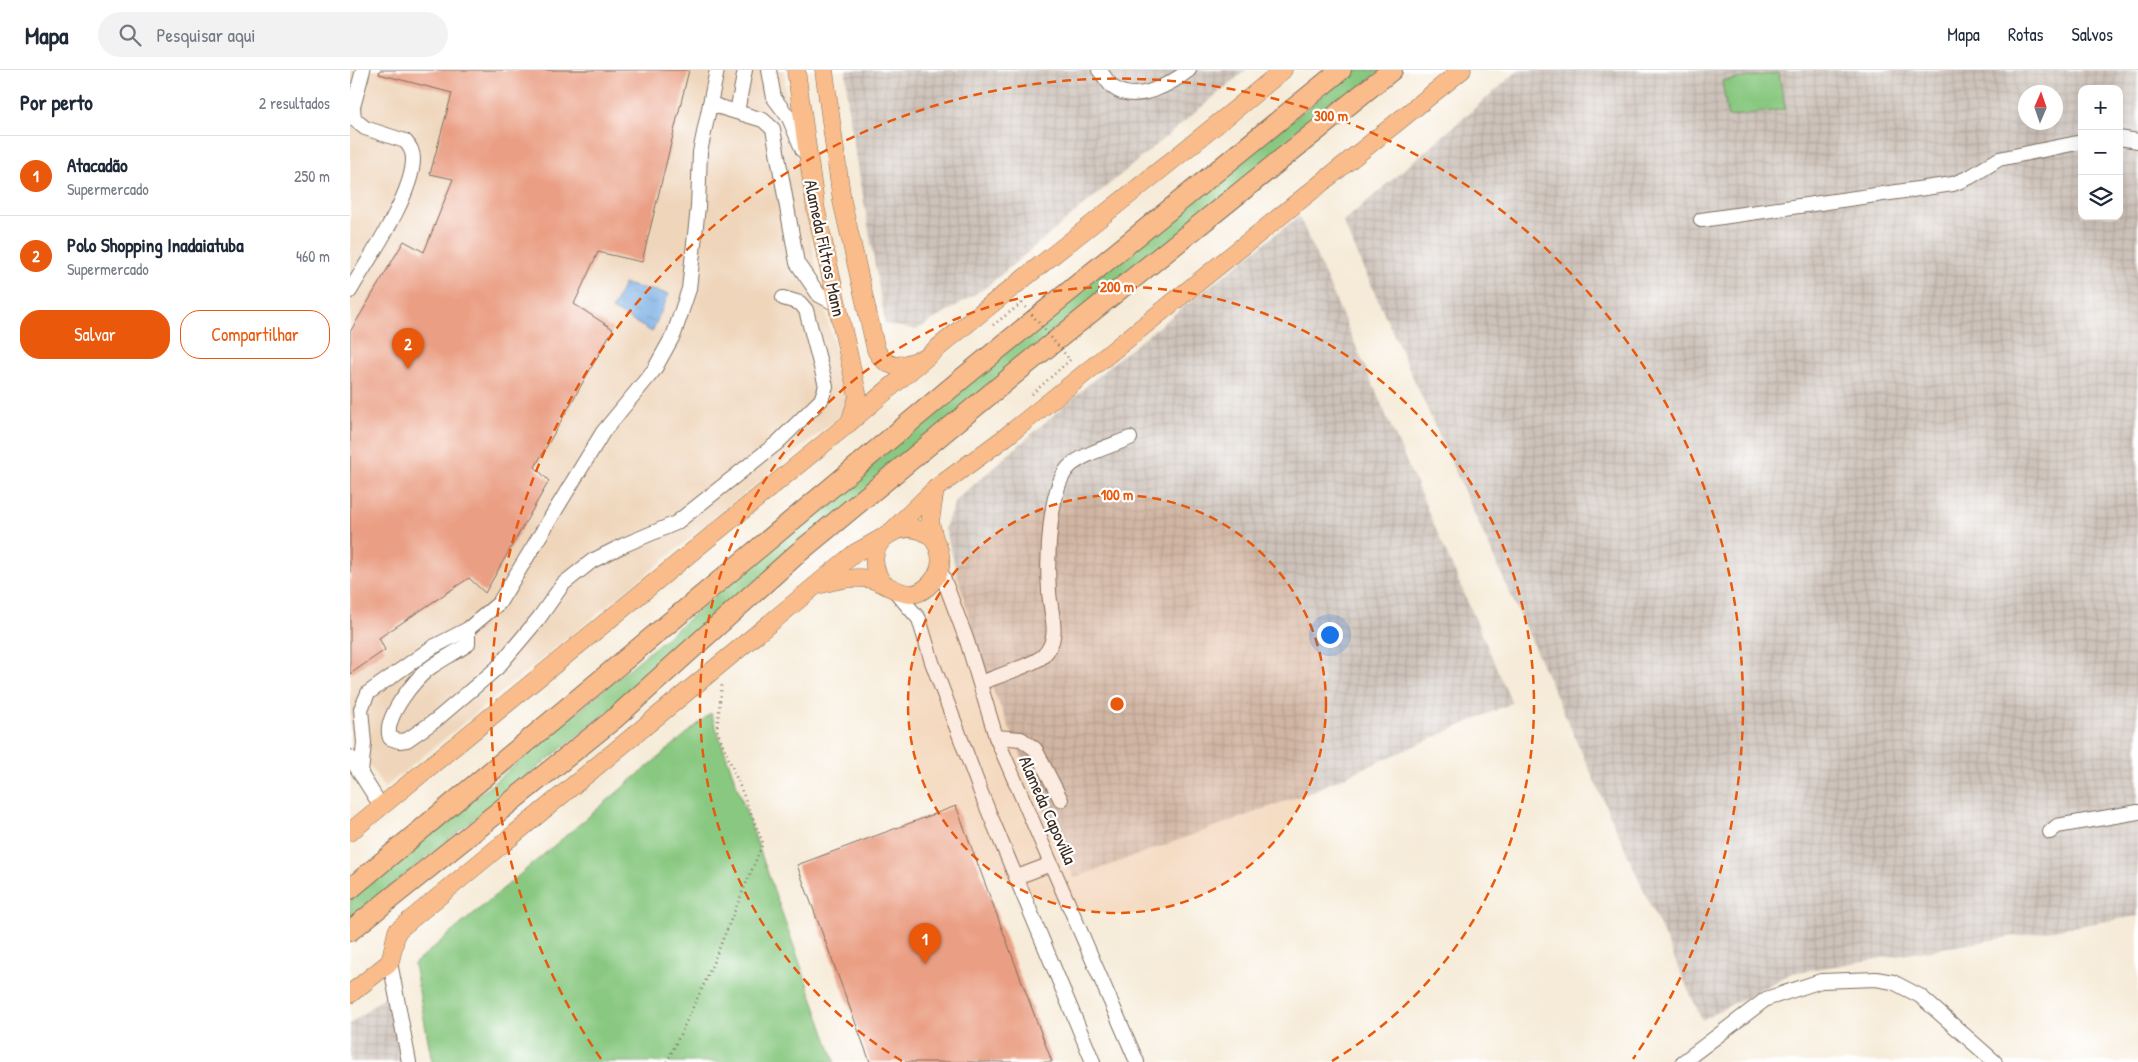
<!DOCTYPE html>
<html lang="pt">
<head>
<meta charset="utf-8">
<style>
  :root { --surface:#fff; --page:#f2f2f3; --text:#1f2937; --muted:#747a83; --line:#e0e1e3; --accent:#ea580c }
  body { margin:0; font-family:"Patrick Hand",sans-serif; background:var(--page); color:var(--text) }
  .controls { position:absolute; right:15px; top:15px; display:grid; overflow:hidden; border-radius:10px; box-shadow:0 5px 20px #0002 }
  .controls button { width:45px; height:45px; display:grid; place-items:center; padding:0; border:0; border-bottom:1px solid var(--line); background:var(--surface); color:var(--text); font:25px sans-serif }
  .compass { position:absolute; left:1668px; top:15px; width:45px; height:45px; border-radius:50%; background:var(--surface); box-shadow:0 5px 20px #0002; rotate:2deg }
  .you { position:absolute; left:979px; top:564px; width:18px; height:18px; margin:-12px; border:4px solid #fff; border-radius:50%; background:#1a73e8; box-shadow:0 0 0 8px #1a73e833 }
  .badge { display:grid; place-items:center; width:32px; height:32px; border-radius:50%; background:var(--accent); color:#fff; font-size:16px; font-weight:700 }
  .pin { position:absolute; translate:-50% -41px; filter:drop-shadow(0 1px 2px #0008) }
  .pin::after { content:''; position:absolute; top:26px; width:18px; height:15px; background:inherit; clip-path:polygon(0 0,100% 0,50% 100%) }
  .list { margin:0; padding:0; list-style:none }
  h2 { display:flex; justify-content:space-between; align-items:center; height:65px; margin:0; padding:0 20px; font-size:21px }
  h2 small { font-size:16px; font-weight:400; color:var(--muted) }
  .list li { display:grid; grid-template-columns:32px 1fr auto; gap:15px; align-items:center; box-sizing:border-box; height:80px; padding:0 20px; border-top:1px solid var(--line) }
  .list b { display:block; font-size:19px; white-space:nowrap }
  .list p { margin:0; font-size:16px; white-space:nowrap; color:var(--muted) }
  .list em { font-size:16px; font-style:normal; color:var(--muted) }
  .actions { display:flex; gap:10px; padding:15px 20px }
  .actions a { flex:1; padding:11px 0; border:1px solid var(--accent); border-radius:20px; text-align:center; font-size:18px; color:var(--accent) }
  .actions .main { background:var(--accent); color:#fff }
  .icon { flex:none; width:28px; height:28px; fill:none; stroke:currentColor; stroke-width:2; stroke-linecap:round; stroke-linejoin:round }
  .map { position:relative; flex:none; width:1788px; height:992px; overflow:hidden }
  header { display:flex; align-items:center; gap:30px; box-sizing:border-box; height:70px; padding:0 25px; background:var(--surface); border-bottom:1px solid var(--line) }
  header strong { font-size:24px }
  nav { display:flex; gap:28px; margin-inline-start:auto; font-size:18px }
  .search { width:350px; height:45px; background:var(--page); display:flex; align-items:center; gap:12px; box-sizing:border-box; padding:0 18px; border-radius:28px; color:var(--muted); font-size:19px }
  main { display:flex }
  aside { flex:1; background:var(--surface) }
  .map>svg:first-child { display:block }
  .built { fill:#efd6bb }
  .industrial { fill:url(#industrial-grid); fill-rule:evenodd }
  .green { fill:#88c880; stroke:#62794f }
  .water { fill:url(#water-ripples); stroke:#576a80 }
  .building { fill:#ea9f84 }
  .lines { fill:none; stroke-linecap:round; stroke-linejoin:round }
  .minor-casing { stroke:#7c6e5f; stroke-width:16 }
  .major-casing { stroke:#7c6e5f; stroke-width:19 }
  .highway-casing { stroke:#7c6e5f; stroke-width:22 }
  .path { stroke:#7c6e5f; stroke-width:2.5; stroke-dasharray:1 4; stroke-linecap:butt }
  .minor { stroke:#fff; stroke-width:14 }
  .major { stroke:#f9bc8a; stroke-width:18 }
  .highway { stroke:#f9bc8a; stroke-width:20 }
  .path-bridge { stroke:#7c6e5f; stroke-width:2.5; stroke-dasharray:1 4; stroke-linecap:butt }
  .ring { fill:none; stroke:#e8590c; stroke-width:2.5; stroke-dasharray:9 6 }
  .labels { text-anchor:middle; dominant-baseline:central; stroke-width:4.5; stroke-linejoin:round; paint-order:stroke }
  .street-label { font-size:18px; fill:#3b2a1e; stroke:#fff }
  .centre { fill:#e8590c; stroke:#fff; stroke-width:2.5 }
  .ring-label { font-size:15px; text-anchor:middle; font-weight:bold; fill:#e8590c; stroke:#fff; stroke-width:4.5; stroke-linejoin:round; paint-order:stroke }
</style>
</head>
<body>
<header>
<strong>Mapa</strong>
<div class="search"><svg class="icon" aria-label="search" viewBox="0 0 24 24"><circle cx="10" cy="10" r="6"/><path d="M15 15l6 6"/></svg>Pesquisar aqui</div>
<nav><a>Mapa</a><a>Rotas</a><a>Salvos</a></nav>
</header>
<main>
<aside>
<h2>Por perto<small>2 resultados</small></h2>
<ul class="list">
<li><span class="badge">1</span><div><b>Atacadão</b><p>Supermercado</p></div><em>250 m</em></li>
<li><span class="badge">2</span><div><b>Polo Shopping Inadaiatuba</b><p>Supermercado</p></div><em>460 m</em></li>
</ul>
<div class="actions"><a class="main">Salvar</a><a>Compartilhar</a></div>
</aside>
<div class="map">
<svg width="1788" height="992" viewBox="0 0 1788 992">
  <defs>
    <pattern id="industrial-grid" width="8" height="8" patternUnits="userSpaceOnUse" patternTransform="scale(1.25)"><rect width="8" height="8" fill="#cdc2b9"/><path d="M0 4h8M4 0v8" fill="none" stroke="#b1a79f"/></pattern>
    <pattern id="water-ripples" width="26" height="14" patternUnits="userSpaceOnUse" patternTransform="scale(1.25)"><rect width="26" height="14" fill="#73aae2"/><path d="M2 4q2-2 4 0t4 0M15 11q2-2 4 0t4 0" fill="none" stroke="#608bb7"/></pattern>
  </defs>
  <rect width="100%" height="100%" fill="#fff"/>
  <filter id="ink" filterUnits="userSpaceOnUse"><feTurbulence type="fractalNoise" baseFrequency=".02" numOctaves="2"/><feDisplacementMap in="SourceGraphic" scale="10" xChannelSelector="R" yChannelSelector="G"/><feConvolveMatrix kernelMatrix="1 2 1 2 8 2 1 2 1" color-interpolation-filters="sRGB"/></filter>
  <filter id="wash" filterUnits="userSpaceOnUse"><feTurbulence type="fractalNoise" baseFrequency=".0096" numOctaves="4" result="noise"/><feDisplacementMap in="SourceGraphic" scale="20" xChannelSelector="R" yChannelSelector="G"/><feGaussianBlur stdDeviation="1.12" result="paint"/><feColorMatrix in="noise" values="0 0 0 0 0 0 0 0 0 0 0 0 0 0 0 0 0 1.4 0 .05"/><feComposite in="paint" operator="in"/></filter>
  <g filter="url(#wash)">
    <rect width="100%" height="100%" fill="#f6ebd8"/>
    <!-- built -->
    <path class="built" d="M0 0H433L467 206 497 327 490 346 34 718 0 664Z"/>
    <!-- industrial -->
    <g class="industrial">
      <path d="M496 0H896L635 218 567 260 535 254 498 39Z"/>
      <path d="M1169 0H1788V846L1442 903 1352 950 993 152ZM1732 19H1769V146H1732ZM1676 22H1706V52H1676Z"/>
      <path d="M949 146 1162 633 958 723 724 808 631 592 595 458 605 431 770 287Z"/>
      <path d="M39 923 51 992H0V954Z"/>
    </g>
    <!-- green -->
    <g class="green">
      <path d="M1005 0H1031L273 629 0 849V830L80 766 718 230Z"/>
      <path d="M1429 3 1435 39 1378 47 1372 11Z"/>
      <path d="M361 643 485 992H82L64 894Z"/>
    </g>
    <!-- water -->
    <path class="water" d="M274 214 319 224 302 262 262 239Z"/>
    <g id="blocks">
      <!-- building -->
      <g class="building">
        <path d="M30 0H339L292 192 248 182 224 234 263 259 185 397 199 411 135 523 119 508 29 568 35 580 0 604V262L54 171 74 182 103 109 80 104 102 23 29 4Z"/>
        <path d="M606 736 702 992H520L447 795Z"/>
      </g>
    </g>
  </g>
  <g filter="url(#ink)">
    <use href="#blocks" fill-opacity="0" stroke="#7c6e5f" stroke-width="1"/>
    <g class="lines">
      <!-- minor casing -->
      <g class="minor-casing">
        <g id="minor">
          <path d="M419 0 424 28 439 48 453 81"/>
          <path d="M749 0C754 5 758 14 764 18 786 34 821 14 839 0"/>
          <path d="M360 34 413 50 423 59 447 193 469 225 486 234"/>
          <path d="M387 42 395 0"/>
          <path d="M1769 68 1788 71"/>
          <path d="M1351 150 1603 114 1620 107 1649 89 1732 72"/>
          <path d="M0 221C19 188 63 125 63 89 63 81 60 76 55 71L15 58 4 49 3 37 13 0"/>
          <path d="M590 499 617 571 646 667 787 992"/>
          <path d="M545 521 569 549 582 592 633 728 743 992"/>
          <path d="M118 559V574C106 582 93 589 81 597 66 607 32 649 40 668L49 671 57 670 86 650 147 598 189 548 213 514 242 491 274 475 326 453 427 373 471 330 476 316 456 240 450 233 433 228"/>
          <path d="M630 613C643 608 685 594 693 586 712 568 700 543 699 521 697 492 698 414 721 395 738 382 761 376 780 368"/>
          <path d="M646 667 671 669 685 679 711 730"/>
          <path d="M0 687 31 736"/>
          <path d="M11 703 14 673 11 639 18 623 83 577 118 559 149 533 253 362 304 300 324 264 339 219 348 137 350 82 367 0"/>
          <path d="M1700 762 1707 756 1788 742"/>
          <path d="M667 807 701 794"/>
          <path d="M40 892 59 992"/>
          <path d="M1333 992 1416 929 1471 911 1526 909 1543 912 1570 926 1645 992"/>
        </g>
      </g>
      <!-- major casing -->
      <g class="major-casing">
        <g id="major">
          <path d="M446 0 466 140 508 327 500 352"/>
          <path d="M474 0 492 131 526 280C538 301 550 297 569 290"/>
          <path d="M585 472 580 452 585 419"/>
          <path d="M472 514C488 509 503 506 520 509 542 514 560 538 582 512 589 504 592 494 590 484 580 435 498 463 533 514"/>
          <path d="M0 762 499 353C640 230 790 120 933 0"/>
          <path d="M0 924 40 892 47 861 505 483 539 464 585 419 653 369 1112 0"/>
        </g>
      </g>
      <!-- highway casing -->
      <g class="highway-casing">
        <g id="highway">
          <path d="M0 819 614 307 991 0"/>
          <path d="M0 861 264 649 448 483 673 297 1042 0"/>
        </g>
      </g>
      <!-- path -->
      <g class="path">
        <path d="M643 255 672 233"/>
        <path d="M682 324 720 290"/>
        <path d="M317 992 355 912 413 773 367 660 372 613"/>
      </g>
      <!-- minor -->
      <use href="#minor" class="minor"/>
      <!-- major -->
      <use href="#major" class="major"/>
      <!-- highway -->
      <use href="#highway" class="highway"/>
      <!-- path-bridge -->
      <path class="path-bridge" d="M672 233 720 290"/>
    </g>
  </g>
  <!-- distance rings -->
  <circle cx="767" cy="634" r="209" fill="#e8590c" fill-opacity=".12"/>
  <g class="ring">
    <circle cx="767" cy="634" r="209"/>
    <path d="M552 991A417 417 0 1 1 982 991"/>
    <path d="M251 989A626 626 0 1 1 1283 989"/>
  </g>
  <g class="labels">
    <!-- street labels -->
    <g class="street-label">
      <text transform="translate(475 178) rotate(78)">Alameda Filtros Mann</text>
      <text transform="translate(698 740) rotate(66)">Alameda Capovilla</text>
    </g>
  </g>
  <circle cx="767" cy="634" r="8" class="centre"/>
  <g class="ring-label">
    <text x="981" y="51">300 m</text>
    <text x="767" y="222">200 m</text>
    <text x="767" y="430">100 m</text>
  </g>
</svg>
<div class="controls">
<button>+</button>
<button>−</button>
<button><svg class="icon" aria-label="layers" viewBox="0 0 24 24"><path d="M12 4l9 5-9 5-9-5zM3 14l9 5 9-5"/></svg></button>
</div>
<svg class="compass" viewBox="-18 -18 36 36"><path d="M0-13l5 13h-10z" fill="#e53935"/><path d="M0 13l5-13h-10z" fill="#747a83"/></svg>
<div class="you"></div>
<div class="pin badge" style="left:575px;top:894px">1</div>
<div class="pin badge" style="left:58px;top:299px">2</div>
</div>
</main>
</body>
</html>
